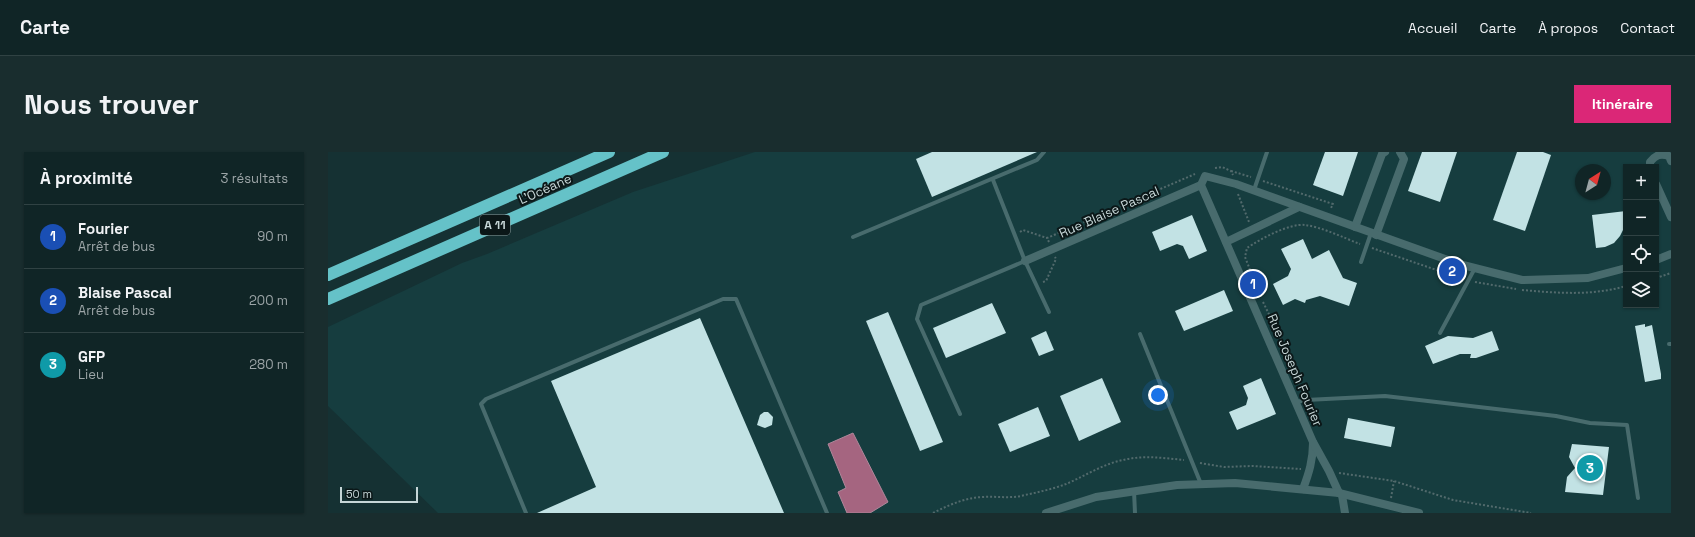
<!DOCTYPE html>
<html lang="fr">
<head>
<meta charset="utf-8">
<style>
  :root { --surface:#102526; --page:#192d2e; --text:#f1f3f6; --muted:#9ca5a7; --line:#304243; --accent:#db2777 }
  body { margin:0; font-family:"Space Grotesk",sans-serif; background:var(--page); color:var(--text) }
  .controls { position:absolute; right:12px; top:12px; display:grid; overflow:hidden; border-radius:0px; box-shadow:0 1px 3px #0004 }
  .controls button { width:36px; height:36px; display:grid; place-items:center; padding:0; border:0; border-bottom:1px solid var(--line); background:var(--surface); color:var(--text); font:20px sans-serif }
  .compass { position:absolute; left:1247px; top:12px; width:36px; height:36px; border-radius:50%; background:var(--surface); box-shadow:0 1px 3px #0004; rotate:36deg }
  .scale { position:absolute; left:12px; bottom:10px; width:78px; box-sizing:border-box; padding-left:4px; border:2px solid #c6d6d7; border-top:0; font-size:11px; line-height:14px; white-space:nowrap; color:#c6d6d7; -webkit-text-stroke:3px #0b1718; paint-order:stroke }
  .you { position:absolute; left:830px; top:243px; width:14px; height:14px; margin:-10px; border:3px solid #fff; border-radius:50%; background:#1a73e8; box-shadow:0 0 0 6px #1a73e833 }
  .badge { display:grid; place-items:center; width:26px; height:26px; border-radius:50%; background:var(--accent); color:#fff; font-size:13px; font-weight:700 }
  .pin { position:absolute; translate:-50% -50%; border:2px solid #fff; box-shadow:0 1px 4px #0006 }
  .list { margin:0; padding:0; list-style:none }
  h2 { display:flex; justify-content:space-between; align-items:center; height:52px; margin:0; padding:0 16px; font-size:17px }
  h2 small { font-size:13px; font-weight:400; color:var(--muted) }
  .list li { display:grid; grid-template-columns:26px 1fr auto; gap:12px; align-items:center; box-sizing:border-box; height:64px; padding:0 16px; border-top:1px solid var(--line) }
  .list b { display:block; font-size:15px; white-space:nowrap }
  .list p { margin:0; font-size:13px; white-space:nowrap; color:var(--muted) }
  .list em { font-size:13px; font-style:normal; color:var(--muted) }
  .icon { flex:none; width:22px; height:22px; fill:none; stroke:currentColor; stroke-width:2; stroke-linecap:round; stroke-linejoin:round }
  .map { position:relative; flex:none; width:1343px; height:361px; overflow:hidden; border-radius:0px }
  header { display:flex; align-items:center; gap:24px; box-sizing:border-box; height:56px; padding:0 20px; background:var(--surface); border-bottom:1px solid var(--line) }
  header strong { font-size:19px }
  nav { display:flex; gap:22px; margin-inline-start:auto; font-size:14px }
  .intro { display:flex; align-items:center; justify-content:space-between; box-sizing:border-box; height:96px; padding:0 24px }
  h1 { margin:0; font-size:28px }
  .button { padding:10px 18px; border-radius:0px; background:var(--accent); color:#fff; font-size:14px; font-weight:700 }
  main { display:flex; gap:24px; padding:0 24px }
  aside { flex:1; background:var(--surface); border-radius:0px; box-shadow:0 1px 3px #0004 }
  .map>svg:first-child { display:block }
  .built { fill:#163d3f; fill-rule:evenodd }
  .water { fill:#a56580; stroke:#af879a }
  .building { fill:#c2e2e4 }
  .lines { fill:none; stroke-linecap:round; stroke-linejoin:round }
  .path { stroke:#526a6c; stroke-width:2; stroke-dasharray:2 2; stroke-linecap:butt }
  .service { stroke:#486b6d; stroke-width:4 }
  .minor { stroke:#486b6d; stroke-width:8 }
  .tertiary { stroke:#486b6d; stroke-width:8 }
  .motorway { stroke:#65c2c8; stroke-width:12 }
  .labels { text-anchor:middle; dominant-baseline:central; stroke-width:4; stroke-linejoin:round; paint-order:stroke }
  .shield { fill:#0b1718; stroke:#8e9d9e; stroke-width:1 }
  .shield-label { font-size:12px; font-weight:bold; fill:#c6d6d7 }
  .street-label { font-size:13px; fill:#c6d6d7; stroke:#0b1718 }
</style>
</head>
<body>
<header>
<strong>Carte</strong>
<nav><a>Accueil</a><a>Carte</a><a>À propos</a><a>Contact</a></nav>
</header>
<div class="intro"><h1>Nous trouver</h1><a class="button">Itinéraire</a></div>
<main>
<aside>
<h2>À proximité<small>3 résultats</small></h2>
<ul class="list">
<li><span class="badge" style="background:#1a4fb4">1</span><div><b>Fourier</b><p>Arrêt de bus</p></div><em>90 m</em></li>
<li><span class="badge" style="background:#1a4fb4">2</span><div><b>Blaise Pascal</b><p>Arrêt de bus</p></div><em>200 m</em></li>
<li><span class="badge" style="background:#0f9aa8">3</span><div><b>GFP</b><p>Lieu</p></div><em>280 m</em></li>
</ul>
</aside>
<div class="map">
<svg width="1343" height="361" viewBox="0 0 1343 361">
  <rect width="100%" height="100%" fill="#153133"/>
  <!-- built -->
  <path class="built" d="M427 0H1343V361H110L0 254V175L134 111 159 102 305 40ZM1298 15H1328V153H1298ZM1253 18H1277V42H1253Z"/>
  <!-- water -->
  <path class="water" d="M525 281 560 350 542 361H519L510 340 518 336 500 292Z"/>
  <!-- building -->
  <g class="building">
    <path d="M604 0H709L604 45 588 7Z"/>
    <path d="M997 0H1030L1015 44 985 33Z"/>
    <path d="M1094 0H1129L1112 50 1080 39Z"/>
    <path d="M1189 0H1215L1223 3 1197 79 1165 68Z"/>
    <path d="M1298 59V72L1292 84 1286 91 1277 95 1268 96 1264 63Z"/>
    <path d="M864 63 879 99 861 107 855 94 849 92 832 99 824 80Z"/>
    <path d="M975 87 984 107 1001 98 1015 126 1029 131 1021 154 992 144 978 148 977 151 967 147 955 153 945 132 960 124 963 117 953 97Z"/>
    <path d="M896 138 905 159 856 179 847 159Z"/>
    <path d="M664 151 678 181 618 206 605 176Z"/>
    <path d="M560 160 615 290 592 299 538 169Z"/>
    <path d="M372 166 456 361H209L268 335 223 229Z"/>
    <path d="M1317 172V175L1324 173 1333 222V227L1317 230 1307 174Z"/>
    <path d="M718 179 726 198 711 204 703 186Z"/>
    <path d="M1164 179 1171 198 1148 206H1142L1143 202H1132L1105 212 1097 194 1120 184 1145 186Z"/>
    <path d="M774 226 793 270 751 289 732 244Z"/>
    <path d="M933 226 948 262 909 278 901 260 918 253 920 246 915 234Z"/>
    <path d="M710 255 722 284 682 300 670 272Z"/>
    <path d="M440 260 445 265 444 273 437 276 429 273 432 263 436 260Z"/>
    <path d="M1020 266 1067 275 1063 295 1016 286Z"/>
    <path d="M1244 292 1281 295 1275 343 1237 340 1239 325 1247 316 1241 305Z"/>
  </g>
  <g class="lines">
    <!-- path -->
    <g class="path">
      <path d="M887 16 894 15 903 19 905 23"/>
      <path d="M903 19 923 25"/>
      <path d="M935 29 1005 52 1003 56"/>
      <path d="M910 42 921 70"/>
      <path d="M692 80 695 78 719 86"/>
      <path d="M721 90 719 86 867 22"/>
      <path d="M1044 96 1135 127"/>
      <path d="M1328 126 1343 121"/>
      <path d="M715 130 718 129 728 107 727 105"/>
      <path d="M1147 130 1188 137"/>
      <path d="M928 133 917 105 919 96C932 87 962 71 977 73 994 75 1016 86 1032 92"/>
      <path d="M1194 138C1229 141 1264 144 1298 134"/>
      <path d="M935 150 956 193 975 241"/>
      <path d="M872 311 896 315 924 314 973 317"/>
      <path d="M1011 321 1066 329 1125 348 1203 361"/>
      <path d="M1063 346 1066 329"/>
      <path d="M605 361C621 353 636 346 654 345 669 344 683 347 697 343 711 340 725 337 738 332 757 324 775 312 795 308 815 303 836 306 856 308"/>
    </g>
    <!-- service -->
    <g class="service">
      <path d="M665 28 697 109 721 160"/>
      <path d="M926 38 939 0"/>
      <path d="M525 85 709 8 716 0"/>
      <path d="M1033 110 1043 81"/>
      <path d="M1112 181 1147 116"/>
      <path d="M812 182 873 332"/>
      <path d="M1341 192H1343"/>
      <path d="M968 250 978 248 1057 244 1228 264 1262 271 1299 273 1310 346"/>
      <path d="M632 262 589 167 593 153 697 109"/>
      <path d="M806 339 807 361"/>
      <path d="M198 361 153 252 158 247 395 147H408L499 361"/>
    </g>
    <!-- minor -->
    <g class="minor">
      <path d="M1322 15V10C1328 3 1332 1 1341 4L1343 9"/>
      <path d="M1328 32 1343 65"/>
      <path d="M1027 75 1054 2 1057 0"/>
      <path d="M1048 83 1076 7 1072 0"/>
      <path d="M898 90 971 55"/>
      <path d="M1328 108 1343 102"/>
      <path d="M697 109 873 33"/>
      <path d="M975 337C981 321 985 308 985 291"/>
      <path d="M1011 341 1001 319 985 290 873 33 877 24 908 32 1131 112 1194 128 1260 126 1298 116"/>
      <path d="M1014 343 1017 361"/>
    </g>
    <!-- tertiary -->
    <path class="tertiary" d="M718 361 768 345 849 333 907 331 1011 341 1091 361"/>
    <!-- motorway -->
    <g class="motorway">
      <path d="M0 123 281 0"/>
      <path d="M0 147 335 0"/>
    </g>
  </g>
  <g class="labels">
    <!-- shield labels -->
    <rect class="shield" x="152" y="63" width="30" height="20" rx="3"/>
    <g class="shield-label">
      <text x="167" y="73">A 11</text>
    </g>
    <!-- street labels -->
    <g class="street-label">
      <text transform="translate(217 37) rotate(-24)">L’Océane</text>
      <text transform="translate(781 60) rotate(-24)">Rue Blaise Pascal</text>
      <text transform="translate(967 218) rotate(67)">Rue Joseph Fourier</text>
    </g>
  </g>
</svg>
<div class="controls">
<button>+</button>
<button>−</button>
<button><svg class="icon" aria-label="locate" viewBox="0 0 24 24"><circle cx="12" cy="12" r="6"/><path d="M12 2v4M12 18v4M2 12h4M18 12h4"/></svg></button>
<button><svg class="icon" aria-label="layers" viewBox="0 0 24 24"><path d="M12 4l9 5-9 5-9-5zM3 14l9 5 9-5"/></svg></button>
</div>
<svg class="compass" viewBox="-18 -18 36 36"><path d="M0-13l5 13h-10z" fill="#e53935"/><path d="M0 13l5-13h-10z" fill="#9ca5a7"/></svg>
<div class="scale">50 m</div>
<div class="you"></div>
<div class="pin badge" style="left:925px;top:132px;background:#1a4fb4">1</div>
<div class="pin badge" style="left:1124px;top:119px;background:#1a4fb4">2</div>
<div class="pin badge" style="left:1262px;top:316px;background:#0f9aa8">3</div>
</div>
</main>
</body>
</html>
